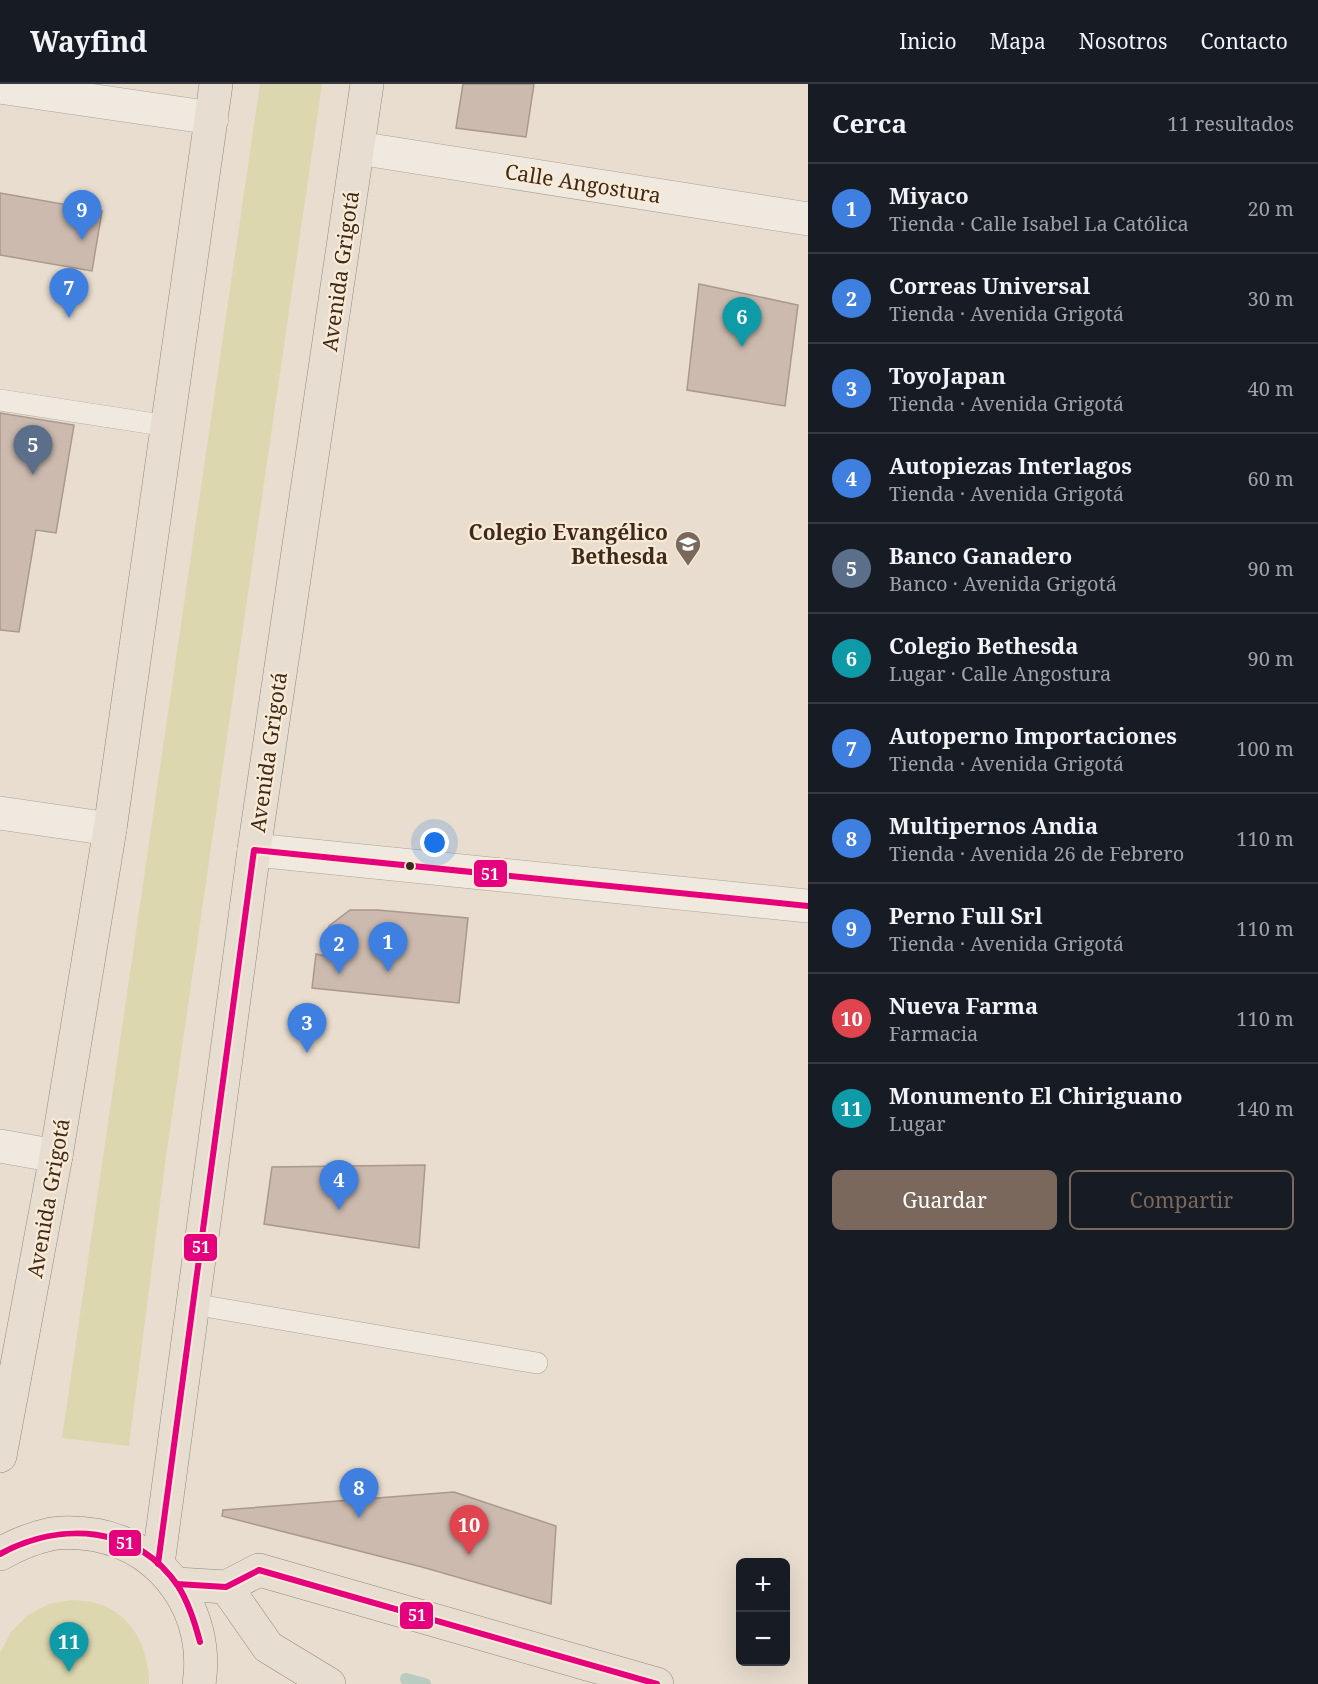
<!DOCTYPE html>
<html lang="es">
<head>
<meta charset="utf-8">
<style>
  :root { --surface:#171b24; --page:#242831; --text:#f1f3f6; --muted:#9ea1a6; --line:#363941; --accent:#79685b }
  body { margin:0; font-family:"Noto Serif",serif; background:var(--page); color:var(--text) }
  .controls { position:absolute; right:18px; bottom:18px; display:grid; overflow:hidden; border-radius:9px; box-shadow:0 6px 24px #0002 }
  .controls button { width:54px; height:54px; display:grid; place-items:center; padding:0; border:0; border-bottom:2px solid var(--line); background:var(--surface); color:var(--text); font:30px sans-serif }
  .you { position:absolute; left:435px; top:759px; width:21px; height:21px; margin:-15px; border:4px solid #fff; border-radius:50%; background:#1a73e8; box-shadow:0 0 0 9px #1a73e833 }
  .badge { display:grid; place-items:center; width:39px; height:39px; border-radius:50%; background:var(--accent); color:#fff; font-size:20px; font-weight:700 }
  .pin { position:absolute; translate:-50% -50px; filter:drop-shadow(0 2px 3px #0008) }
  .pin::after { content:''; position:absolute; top:32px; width:21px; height:18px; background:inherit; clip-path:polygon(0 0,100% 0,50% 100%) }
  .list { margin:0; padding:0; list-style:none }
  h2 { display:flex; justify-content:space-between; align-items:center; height:78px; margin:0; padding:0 24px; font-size:26px }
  h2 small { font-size:20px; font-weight:400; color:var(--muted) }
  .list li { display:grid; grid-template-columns:39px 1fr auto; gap:18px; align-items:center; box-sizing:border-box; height:90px; padding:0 24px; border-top:2px solid var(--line) }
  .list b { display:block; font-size:22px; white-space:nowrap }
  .list p { margin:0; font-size:20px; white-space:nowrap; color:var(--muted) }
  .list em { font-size:20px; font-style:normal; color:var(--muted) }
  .actions { display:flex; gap:12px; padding:18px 24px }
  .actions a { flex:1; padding:14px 0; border:2px solid var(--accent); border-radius:9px; text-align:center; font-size:21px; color:var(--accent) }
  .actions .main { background:var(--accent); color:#fff }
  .map { position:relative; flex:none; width:808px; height:1600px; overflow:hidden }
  header { display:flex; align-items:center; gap:36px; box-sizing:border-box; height:84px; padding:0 30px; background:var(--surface); border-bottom:2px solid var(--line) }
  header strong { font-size:28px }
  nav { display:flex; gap:33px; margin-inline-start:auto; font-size:21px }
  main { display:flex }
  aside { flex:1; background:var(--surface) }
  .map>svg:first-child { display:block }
  .green { fill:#dcd7af }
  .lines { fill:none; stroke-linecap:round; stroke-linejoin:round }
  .stream { stroke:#b9ccbf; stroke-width:12 }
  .building { fill:#ccbaae; stroke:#a9988d; stroke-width:1.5 }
  .service-casing { stroke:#ada296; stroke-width:22 }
  .minor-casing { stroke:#ada296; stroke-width:34 }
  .primary-casing { stroke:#92887e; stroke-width:34 }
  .service { stroke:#efe9e0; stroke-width:21 }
  .minor { stroke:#efe9e0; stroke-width:33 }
  .primary { stroke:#e7ded1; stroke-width:33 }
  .bus-1-casing { stroke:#f9ead3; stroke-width:10 }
  .bus-1 { stroke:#e5007d; stroke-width:6 }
  .bus-dot { fill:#3d291d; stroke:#f9ead3; stroke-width:2 }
  .labels { text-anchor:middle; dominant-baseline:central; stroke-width:4.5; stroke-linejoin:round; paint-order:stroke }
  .street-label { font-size:21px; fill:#3d291d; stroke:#f9ead3 }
  .poi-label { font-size:21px; font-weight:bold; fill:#3d291d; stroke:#f9ead3; text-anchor:end }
  .line-badge { stroke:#f9ead3; stroke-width:2 }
  .badge-label { font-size:16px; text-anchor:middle; font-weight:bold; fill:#fff }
</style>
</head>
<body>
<header>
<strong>Wayfind</strong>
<nav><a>Inicio</a><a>Mapa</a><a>Nosotros</a><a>Contacto</a></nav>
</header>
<main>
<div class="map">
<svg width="808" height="1600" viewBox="0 0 808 1600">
  <rect width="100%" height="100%" fill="#e8ddce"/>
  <!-- green -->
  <g class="green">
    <path d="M260 0H322L165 1080 129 1362 62 1354Z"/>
    <path d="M73 1516C80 1517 89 1517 96 1519 133 1530 149 1565 149 1600H0V1569L11 1548 28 1531 49 1520Z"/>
  </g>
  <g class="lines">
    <!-- stream -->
    <path class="stream" d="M406 1595 425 1600"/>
  </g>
  <!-- building -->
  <g class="building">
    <path d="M463 0H534L526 53 456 44Z"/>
    <path d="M0 109 102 127 92 187 0 171Z"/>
    <path d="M699 200 798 221 785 322 687 306Z"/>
    <path d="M0 329 74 341 56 449 36 446 19 548 0 546Z"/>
    <path d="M350 826H377L468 834 459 919 312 904 316 870 326 872 329 842Z"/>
    <path d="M425 1081 419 1164 264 1140 272 1083Z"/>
    <path d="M454 1408 556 1442 551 1520 422 1483 222 1432 223 1426Z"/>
  </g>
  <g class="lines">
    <!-- service casing -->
    <g class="service-casing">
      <g id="service">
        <path d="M0 316 168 342"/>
        <path d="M192 1220 537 1279"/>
      </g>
    </g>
    <!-- minor casing -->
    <g class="minor-casing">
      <g id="minor">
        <path d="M0 3 212 34"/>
        <path d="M358 64 808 135"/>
        <path d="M0 729 110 745"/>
        <path d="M254 766 808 822"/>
        <path d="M0 1062 56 1072"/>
      </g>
    </g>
    <!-- primary casing -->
    <g class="primary-casing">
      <g id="primary">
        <path d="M0 1372 56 1072 110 745 216 0"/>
        <path d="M0 1470C16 1461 33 1454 51 1450 66 1447 82 1449 96 1451 166 1464 210 1531 199 1600"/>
        <path d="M158 1480 254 766 367 0"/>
        <path d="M177 1500 226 1503 259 1486 657 1600"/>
        <path d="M226 1503 268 1563 329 1600"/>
      </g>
    </g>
    <!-- service -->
    <use href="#service" class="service"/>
    <!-- minor -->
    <use href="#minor" class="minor"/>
    <!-- primary -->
    <use href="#primary" class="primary"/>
    <!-- bus-1 casing -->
    <g class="bus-1-casing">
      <g id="bus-1">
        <path d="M0 1470C61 1437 136 1441 178 1502 189 1519 195 1539 200 1558"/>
        <path d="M158 1480 254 766 808 822"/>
        <path d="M177 1500 226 1503 259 1486 657 1600"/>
      </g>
    </g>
    <!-- bus-1 -->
    <use href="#bus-1" class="bus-1"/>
  </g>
  <!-- icons -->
  <defs>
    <g id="school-pin" transform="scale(1.35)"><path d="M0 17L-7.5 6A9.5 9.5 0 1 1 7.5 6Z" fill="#79685b" stroke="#f9ead3"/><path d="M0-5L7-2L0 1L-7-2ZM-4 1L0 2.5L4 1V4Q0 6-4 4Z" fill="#fff"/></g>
  </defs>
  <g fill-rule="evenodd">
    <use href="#school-pin" x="688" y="460"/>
  </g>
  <!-- markers -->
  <circle class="bus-dot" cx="410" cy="782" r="5"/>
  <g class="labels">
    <!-- street labels -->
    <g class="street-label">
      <text transform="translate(583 99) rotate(9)">Calle Angostura</text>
      <text transform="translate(340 187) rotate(-82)">Avenida Grigotá</text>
      <text transform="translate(268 668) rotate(-82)">Avenida Grigotá</text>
      <text transform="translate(48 1114) rotate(-80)">Avenida Grigotá</text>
    </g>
    <!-- poi labels -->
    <g class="poi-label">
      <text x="668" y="448">Colegio Evangélico<tspan x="668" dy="24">Bethesda</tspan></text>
    </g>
  </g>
  <g class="line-badge">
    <rect x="473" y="775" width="35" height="29" rx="6" fill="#e5007d"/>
    <rect x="183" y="1149" width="35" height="29" rx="6" fill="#e5007d"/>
    <rect x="108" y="1445" width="34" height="28" rx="6" fill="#e5007d"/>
    <rect x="399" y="1517" width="35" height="29" rx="6" fill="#e5007d"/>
  </g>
  <g class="badge-label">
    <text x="490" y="796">51</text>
    <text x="201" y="1169">51</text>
    <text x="125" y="1465">51</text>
    <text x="417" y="1537">51</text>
  </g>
</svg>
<div class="controls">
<button>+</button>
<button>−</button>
</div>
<div class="you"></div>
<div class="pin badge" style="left:388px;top:888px;background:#3f7fe0">1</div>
<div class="pin badge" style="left:339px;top:890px;background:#3f7fe0">2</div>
<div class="pin badge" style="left:307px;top:969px;background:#3f7fe0">3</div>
<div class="pin badge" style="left:339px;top:1126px;background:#3f7fe0">4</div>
<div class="pin badge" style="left:33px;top:391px;background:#5c6f8a">5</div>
<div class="pin badge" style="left:742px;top:263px;background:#0f9aa8">6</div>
<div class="pin badge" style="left:69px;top:234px;background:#3f7fe0">7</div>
<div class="pin badge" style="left:359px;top:1434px;background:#3f7fe0">8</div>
<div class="pin badge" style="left:82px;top:156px;background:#3f7fe0">9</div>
<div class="pin badge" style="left:469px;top:1471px;background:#e0444e">10</div>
<div class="pin badge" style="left:69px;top:1588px;background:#0f9aa8">11</div>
</div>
<aside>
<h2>Cerca<small>11 resultados</small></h2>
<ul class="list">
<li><span class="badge" style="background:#3f7fe0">1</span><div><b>Miyaco</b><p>Tienda · Calle Isabel La Católica</p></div><em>20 m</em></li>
<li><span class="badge" style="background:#3f7fe0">2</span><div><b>Correas Universal</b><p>Tienda · Avenida Grigotá</p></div><em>30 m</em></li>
<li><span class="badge" style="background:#3f7fe0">3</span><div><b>ToyoJapan</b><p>Tienda · Avenida Grigotá</p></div><em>40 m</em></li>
<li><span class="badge" style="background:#3f7fe0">4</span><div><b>Autopiezas Interlagos</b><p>Tienda · Avenida Grigotá</p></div><em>60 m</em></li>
<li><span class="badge" style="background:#5c6f8a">5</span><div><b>Banco Ganadero</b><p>Banco · Avenida Grigotá</p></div><em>90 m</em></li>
<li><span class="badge" style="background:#0f9aa8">6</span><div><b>Colegio Bethesda</b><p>Lugar · Calle Angostura</p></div><em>90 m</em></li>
<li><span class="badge" style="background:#3f7fe0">7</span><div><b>Autoperno Importaciones</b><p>Tienda · Avenida Grigotá</p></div><em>100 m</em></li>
<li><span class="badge" style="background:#3f7fe0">8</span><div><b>Multipernos Andia</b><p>Tienda · Avenida 26 de Febrero</p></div><em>110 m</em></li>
<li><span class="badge" style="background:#3f7fe0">9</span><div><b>Perno Full Srl</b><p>Tienda · Avenida Grigotá</p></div><em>110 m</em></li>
<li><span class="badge" style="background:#e0444e">10</span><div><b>Nueva Farma</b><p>Farmacia</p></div><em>110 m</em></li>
<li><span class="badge" style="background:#0f9aa8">11</span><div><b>Monumento El Chiriguano</b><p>Lugar</p></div><em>140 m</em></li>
</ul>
<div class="actions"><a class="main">Guardar</a><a>Compartir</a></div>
</aside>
</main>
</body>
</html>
